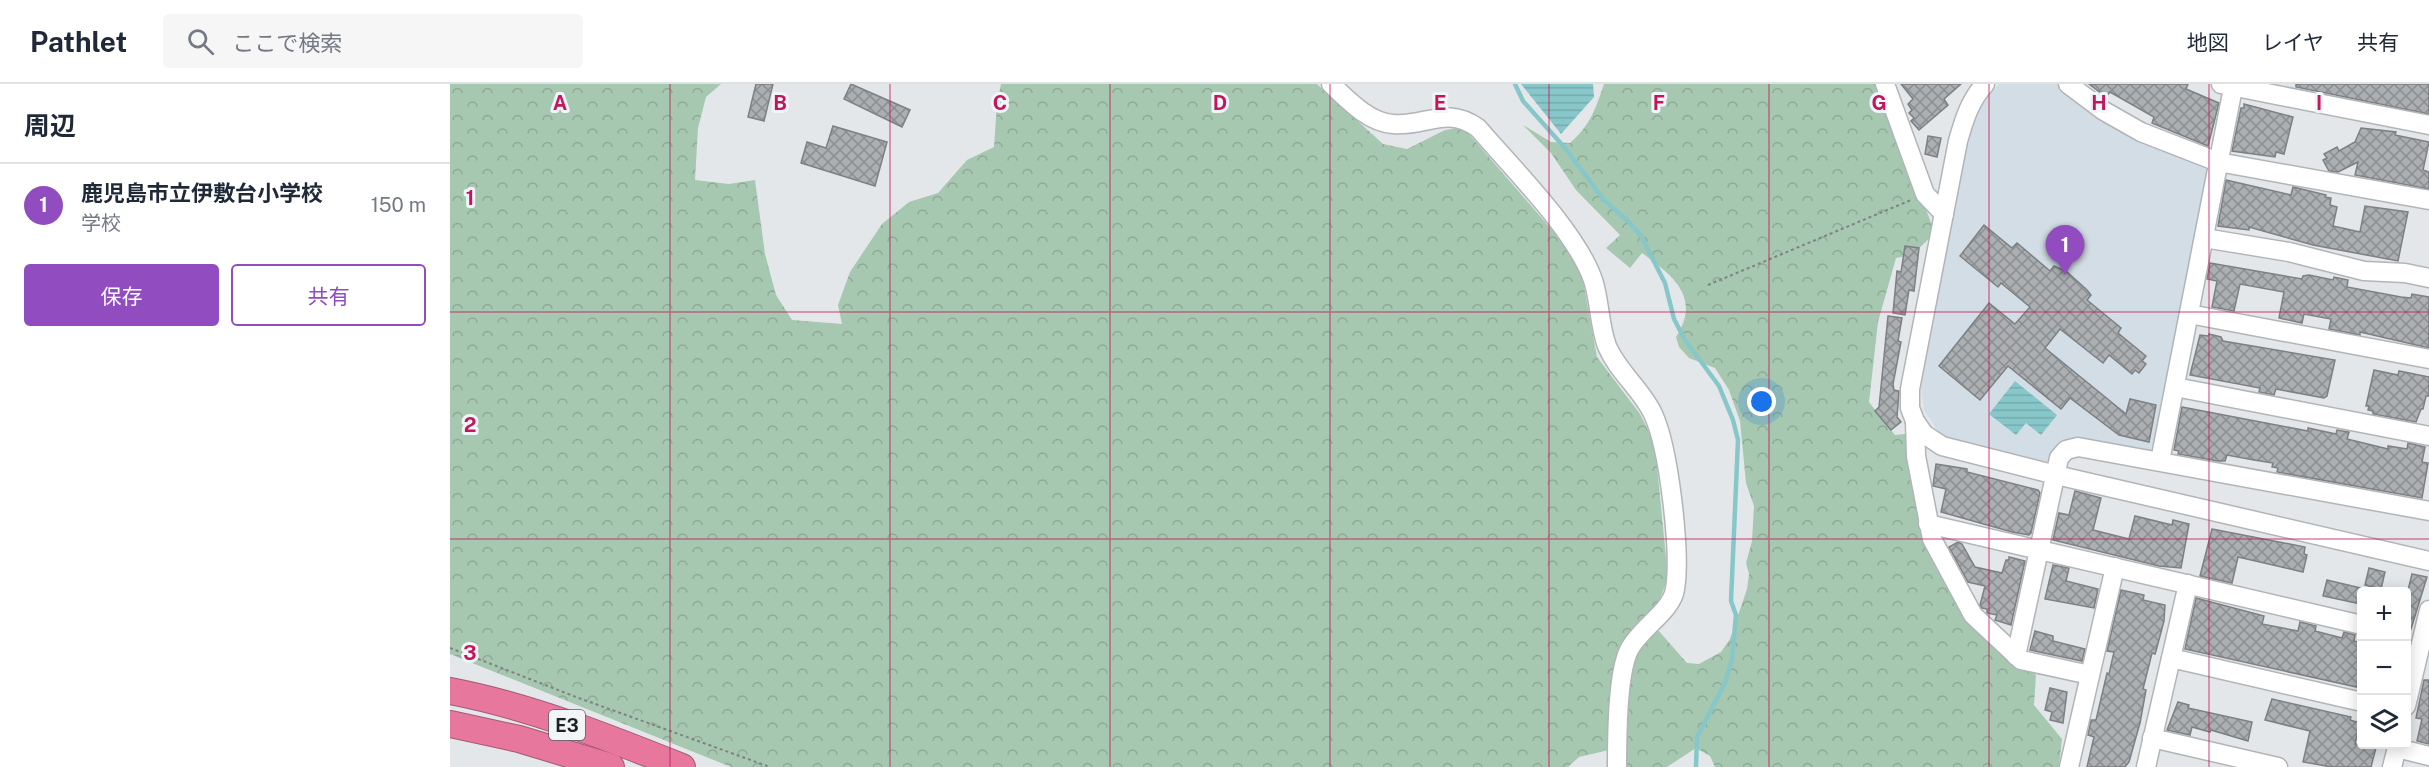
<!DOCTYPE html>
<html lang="ja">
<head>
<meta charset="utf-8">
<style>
  :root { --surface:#fff; --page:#f6f6f7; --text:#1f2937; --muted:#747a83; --line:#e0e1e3; --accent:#914cc0 }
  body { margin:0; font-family:"Public Sans","Noto Sans JP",sans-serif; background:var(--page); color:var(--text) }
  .controls { position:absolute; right:18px; bottom:18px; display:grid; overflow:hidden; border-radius:6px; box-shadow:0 3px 15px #0003 }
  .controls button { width:54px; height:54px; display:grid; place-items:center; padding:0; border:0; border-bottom:2px solid var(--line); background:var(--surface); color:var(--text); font:30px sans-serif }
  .you { position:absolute; left:1312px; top:318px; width:21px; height:21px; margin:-15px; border:4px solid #fff; border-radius:50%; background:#1a73e8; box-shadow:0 0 0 9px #1a73e833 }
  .badge { display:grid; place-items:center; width:39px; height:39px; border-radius:50%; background:var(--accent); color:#fff; font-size:20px; font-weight:700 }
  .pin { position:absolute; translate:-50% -50px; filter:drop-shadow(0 2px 3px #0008) }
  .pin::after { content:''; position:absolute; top:32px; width:21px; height:18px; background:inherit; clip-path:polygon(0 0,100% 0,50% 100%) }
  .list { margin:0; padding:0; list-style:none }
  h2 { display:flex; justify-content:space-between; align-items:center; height:78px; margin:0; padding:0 24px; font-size:26px }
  h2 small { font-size:20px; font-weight:400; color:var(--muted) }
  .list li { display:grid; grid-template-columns:39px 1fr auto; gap:18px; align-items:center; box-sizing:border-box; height:84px; padding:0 24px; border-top:2px solid var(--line) }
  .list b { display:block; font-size:22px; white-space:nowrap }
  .list p { margin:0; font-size:20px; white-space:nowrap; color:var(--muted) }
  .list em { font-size:20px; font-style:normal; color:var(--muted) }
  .actions { display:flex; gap:12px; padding:18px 24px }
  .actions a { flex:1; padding:14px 0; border:2px solid var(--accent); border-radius:6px; text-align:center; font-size:21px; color:var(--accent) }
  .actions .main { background:var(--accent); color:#fff }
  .icon { flex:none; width:33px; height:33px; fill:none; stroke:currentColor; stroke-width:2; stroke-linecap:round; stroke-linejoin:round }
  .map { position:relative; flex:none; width:1979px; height:683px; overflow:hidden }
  header { display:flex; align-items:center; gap:36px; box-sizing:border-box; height:84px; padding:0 30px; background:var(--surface); border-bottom:2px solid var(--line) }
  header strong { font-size:28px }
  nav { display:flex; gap:33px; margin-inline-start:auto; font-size:21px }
  .search { width:420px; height:54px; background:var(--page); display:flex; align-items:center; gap:15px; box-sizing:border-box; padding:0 21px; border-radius:6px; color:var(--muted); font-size:22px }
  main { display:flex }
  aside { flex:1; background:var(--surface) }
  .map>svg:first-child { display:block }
  .built { fill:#d3dde5 }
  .forest { fill:url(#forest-crowns) }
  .water { fill:url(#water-rules) }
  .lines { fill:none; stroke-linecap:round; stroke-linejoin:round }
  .stream { stroke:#88c7c9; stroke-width:4.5 }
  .building { fill:url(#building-cross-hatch); stroke:#7d8083; stroke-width:1.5 }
  .minor-casing { stroke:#b2b5b8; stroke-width:21 }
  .highway-casing { stroke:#a15872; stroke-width:28 }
  .path { stroke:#7f8183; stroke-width:2; stroke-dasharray:3 3; stroke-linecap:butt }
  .minor { stroke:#fff; stroke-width:18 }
  .highway { stroke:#e8779e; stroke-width:26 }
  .grid { fill:none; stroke:#c2185b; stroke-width:1.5; stroke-opacity:0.55 }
  .labels { text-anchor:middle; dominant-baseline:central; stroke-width:6; stroke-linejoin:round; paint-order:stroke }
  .shield { fill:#f1f5f8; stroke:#5d5f61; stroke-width:1.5 }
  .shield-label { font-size:18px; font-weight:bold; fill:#1e1f20 }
  .grid-label { font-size:20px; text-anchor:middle; font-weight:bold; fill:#c2185b; stroke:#f1f5f8; stroke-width:6; stroke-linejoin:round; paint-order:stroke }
</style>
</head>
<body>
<header>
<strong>Pathlet</strong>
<div class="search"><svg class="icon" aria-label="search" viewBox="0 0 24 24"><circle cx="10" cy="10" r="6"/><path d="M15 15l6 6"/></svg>ここで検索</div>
<nav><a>地図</a><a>レイヤ</a><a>共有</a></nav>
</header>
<main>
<aside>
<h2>周辺<small></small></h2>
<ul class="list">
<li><span class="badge">1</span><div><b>鹿児島市立伊敷台小学校</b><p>学校</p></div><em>150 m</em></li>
</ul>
<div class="actions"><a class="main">保存</a><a>共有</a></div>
</aside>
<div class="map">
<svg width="1979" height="683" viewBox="0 0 1979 683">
  <defs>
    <pattern id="forest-crowns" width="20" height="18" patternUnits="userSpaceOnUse" patternTransform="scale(1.5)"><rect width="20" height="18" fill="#a6c7b0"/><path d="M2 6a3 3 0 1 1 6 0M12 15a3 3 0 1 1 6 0" fill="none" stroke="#8eaa97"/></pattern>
    <pattern id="water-rules" width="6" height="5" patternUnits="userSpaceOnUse" patternTransform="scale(1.5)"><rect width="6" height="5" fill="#88c7c9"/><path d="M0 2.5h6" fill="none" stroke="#75aaac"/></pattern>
    <pattern id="building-cross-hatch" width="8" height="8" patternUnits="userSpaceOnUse" patternTransform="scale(1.5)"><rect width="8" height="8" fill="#abafb2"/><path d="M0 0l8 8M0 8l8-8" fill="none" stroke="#8b8e90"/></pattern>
  </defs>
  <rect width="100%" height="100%" fill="#e4e7ea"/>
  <!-- built -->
  <path class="built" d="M1549 0H1609L1670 44 1725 71 1754 79 1759 87 1706 364 1699 368 1631 355 1603 376 1595 378 1500 355 1489 349 1474 326 1470 295 1515 64 1526 30 1537 12Z"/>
  <!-- forest -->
  <g class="forest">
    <path d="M0 0H271L256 13 248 44 245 96 279 100 305 96 315 170 326 211 342 236 392 240 388 221 400 188 432 140 459 118 488 109 517 76 544 63 547 20 551 0H867L933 60 957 65 995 46 1013 43 1115 161 1132 191 1147 273 1190 330 1201 352 1207 382 1218 494 1209 517 1183 544 1174 557 1159 666 1129 673 1118 683H281L0 570Z"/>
    <path d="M1154 0H1435L1436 21 1485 149 1462 171 1446 174 1428 238 1419 318 1445 351 1455 350 1468 417 1557 572 1586 591 1584 621 1612 655 1609 683H1265L1260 672 1246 664 1217 683H1174L1181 586 1190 565 1207 545 1237 579 1249 580 1271 568 1280 555 1297 505 1299 490 1296 479 1302 457 1304 422 1296 399 1290 337 1279 306 1265 284 1239 274 1229 263 1226 253C1252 213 1222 191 1192 169L1180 184 1156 164 1170 151 1126 106 1101 69 1073 41 1101 58 1120 59C1140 42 1146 24 1154 0Z"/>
  </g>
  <!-- water -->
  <g class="water">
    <path d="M1071 0H1143L1144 13 1111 50Z"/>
    <path d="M1565 297 1607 331 1591 351 1576 339 1566 351 1539 330Z"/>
  </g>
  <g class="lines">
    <!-- stream -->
    <path class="stream" d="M1065 0 1073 17 1115 64 1154 116 1179 138 1191 152 1215 199 1224 235 1235 256 1269 302 1283 336 1288 356 1281 517 1286 531 1282 575 1275 599 1247 653 1246 683"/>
  </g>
  <!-- building -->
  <g class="building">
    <path d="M306 0H323L314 37 298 33Z"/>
    <path d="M401 0 460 26 452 43 394 15Z"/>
    <path d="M1451 0H1511L1494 15 1498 21 1469 46 1461 37 1464 34 1459 29 1462 26 1458 20 1463 15Z"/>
    <path d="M1639 0H1738L1736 5 1769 19 1758 62 1702 39 1704 33 1660 8 1656 13Z"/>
    <path d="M1846 0H1979V30L1846 3Z"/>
    <path d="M1794 20 1843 33 1834 70 1826 68 1825 73 1782 67 1791 24H1794Z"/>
    <path d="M383 42 437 58 425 102 351 79 357 58 376 64Z"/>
    <path d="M1911 44 1946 48 1945 51 1979 58 1973 86 1979 88V105L1905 91 1908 78 1888 88 1879 87 1873 76 1877 74 1874 70 1887 63 1889 67 1905 58Z"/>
    <path d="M1478 52 1491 54 1487 73 1475 70Z"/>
    <path d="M1776 96 1841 111 1843 103 1876 111 1875 113 1881 114 1880 121 1887 123 1883 142 1910 148 1915 122 1958 128 1948 177 1863 161 1799 143V146L1768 142Z"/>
    <path d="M1534 141 1562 164 1567 159 1600 187 1604 182 1617 188 1637 206 1641 211 1637 216 1671 244 1668 249 1696 272 1692 277 1696 280 1689 289 1685 286 1682 290 1659 271 1653 279 1610 245 1595 264 1676 330 1680 315 1706 321 1699 358 1669 351 1620 314 1611 325 1558 282 1530 316 1489 282 1539 219 1565 240 1580 223 1551 199 1548 203 1510 172Z"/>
    <path d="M1455 162 1469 164 1464 207 1459 206 1455 231 1443 229 1447 187 1451 188Z"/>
    <path d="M1760 179 1852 195 1853 192 1859 191 1883 196 1884 193 1898 196 1897 203 1951 213 1961 214 1962 210 1979 213V264L1910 248V251L1879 245 1881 235 1854 230 1852 239 1829 234 1834 208 1790 200 1784 227 1762 223 1767 197 1757 195Z"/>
    <path d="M1438 232 1452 234 1448 257 1451 258 1443 300 1444 306 1449 307 1447 333 1451 338 1441 346 1425 327 1429 323Z"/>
    <path d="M1759 250 1771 253 1773 257 1885 276 1877 312 1874 314 1826 305 1824 311 1809 308 1810 304 1740 291 1750 251 1758 252Z"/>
    <path d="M1924 286 1948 291 1949 287 1979 293V312H1976L1973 325H1971L1966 338 1923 330V327L1918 326 1919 322H1916Z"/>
    <path d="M1732 323 1858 347V344L1886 350 1887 346 1899 348 1897 355 1938 365V362L1957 365 1958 359 1975 363 1972 378 1978 379 1972 414 1827 388 1828 384 1822 383 1823 379 1804 376 1777 371 1775 377H1768L1728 370 1729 367 1724 366Z"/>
    <path d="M1486 380 1517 385V388L1588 406 1590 409 1581 449 1579 451 1562 448 1491 428 1496 405 1483 402Z"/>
    <path d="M1625 407 1651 414 1643 446 1679 455 1685 432 1722 441 1723 436 1739 440 1731 484 1709 482 1603 456 1609 429 1619 431Z"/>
    <path d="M1762 445 1855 463 1854 470 1857 471 1853 488 1788 473 1782 499 1750 492Z"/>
    <path d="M1508 458 1512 460 1525 483 1552 489 1556 476H1559V473L1575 477 1561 541 1545 536 1547 531 1537 529V525L1532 524 1530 521 1535 502 1518 498 1499 463Z"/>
    <path d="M1603 481 1619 484 1616 497 1648 505 1644 524 1595 515Z"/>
    <path d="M1919 484 1935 488 1931 505 1915 501Z"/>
    <path d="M1962 490 1977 493 1961 545 1956 544V514Z"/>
    <path d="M1877 496 1911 504V520L1873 512Z"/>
    <path d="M1671 506 1694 511 1693 516 1715 521 1714 537 1706 567 1705 570 1702 569 1693 605 1696 606 1690 639 1679 678 1675 683H1637L1644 653 1638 651 1641 636H1646L1657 589 1659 590 1664 568 1657 567Z"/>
    <path d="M1746 514 1814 532 1812 540 1848 547 1850 538 1866 542 1865 547 1892 554 1894 548 1905 551 1904 557 1911 559V604L1735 565Z"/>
    <path d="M1585 547 1603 552V557L1635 565 1632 577 1580 566Z"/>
    <path d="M1974 596H1979V660L1967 657 1972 635 1966 634Z"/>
    <path d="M1600 604 1617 608 1613 639 1600 636 1602 628 1595 626Z"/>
    <path d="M1822 615 1901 633 1900 636 1910 639 1905 660H1927L1921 683H1882L1853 678 1860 647 1815 636Z"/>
    <path d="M1728 618 1739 621 1738 624 1802 638 1798 657 1761 646 1760 648 1742 643 1740 651 1717 646Z"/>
  </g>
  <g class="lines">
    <!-- minor casing -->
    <g class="minor-casing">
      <g id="minor">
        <path d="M881 0C898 16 918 38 943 40 976 43 996 21 1028 44 1063 85 1126 147 1143 196 1150 217 1149 241 1157 262 1168 288 1192 306 1203 330 1219 364 1231 468 1225 505 1222 527 1190 544 1179 566 1167 590 1167 655 1167 683"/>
        <path d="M1435 0 1475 110 1494 130"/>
        <path d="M1535 0C1520 16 1514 36 1508 57L1460 305V324L1465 337 1474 350 1492 362 1606 391 1979 477"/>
        <path d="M1618 0 1654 27 1691 48 1768 78 1979 116"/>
        <path d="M1771 0 1979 41"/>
        <path d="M1754 154 1839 168 1914 187 1955 189 1979 194"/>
        <path d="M1739 230 1979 275"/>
        <path d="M1725 303 1979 352"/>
        <path d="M1465 337 1466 372 1482 455 1523 531 1571 576 1640 591"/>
        <path d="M1710 377 1783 4"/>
        <path d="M1478 440 1912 541"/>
        <path d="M1566 572 1609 374 1616 366 1628 363 1979 427"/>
        <path d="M1721 574 1912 618"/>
        <path d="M1956 622 1979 526"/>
        <path d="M1702 654 1828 683"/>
        <path d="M1947 664 1979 672"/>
        <path d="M1619 683 1665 483"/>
        <path d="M1696 683 1738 500"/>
        <path d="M1942 683 1948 660"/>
      </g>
    </g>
    <!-- highway casing -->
    <g class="highway-casing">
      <g id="highway">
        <path d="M0 607C79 622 157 653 232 683"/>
        <path d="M0 640 69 655 161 683"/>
      </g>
    </g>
    <!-- path -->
    <g class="path">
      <path d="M1258 201 1461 116"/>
      <path d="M0 564 126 613 320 683"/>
    </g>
    <!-- minor -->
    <use href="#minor" class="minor"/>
    <!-- highway -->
    <use href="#highway" class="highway"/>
  </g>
  <!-- grid -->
  <path class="grid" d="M220 0V683M440 0V683M660 0V683M880 0V683M1099 0V683M1319 0V683M1539 0V683M1759 0V683M0 228H1979M0 455H1979"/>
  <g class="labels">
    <!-- shield labels -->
    <rect class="shield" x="99" y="626" width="36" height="30" rx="4.5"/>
    <g class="shield-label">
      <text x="117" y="641">E3</text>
    </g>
  </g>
  <g class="grid-label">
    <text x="110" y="26">A</text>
    <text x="330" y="26">B</text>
    <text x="550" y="26">C</text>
    <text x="770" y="26">D</text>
    <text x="990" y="26">E</text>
    <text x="1209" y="26">F</text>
    <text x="1429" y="26">G</text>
    <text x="1649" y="26">H</text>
    <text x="1869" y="26">I</text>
    <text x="20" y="121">1</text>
    <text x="20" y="348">2</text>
    <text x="20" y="576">3</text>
  </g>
</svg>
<div class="controls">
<button>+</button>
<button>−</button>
<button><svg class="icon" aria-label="layers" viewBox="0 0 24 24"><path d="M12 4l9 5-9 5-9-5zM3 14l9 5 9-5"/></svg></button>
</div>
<div class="you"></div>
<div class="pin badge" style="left:1615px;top:191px">1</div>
</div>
</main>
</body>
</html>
